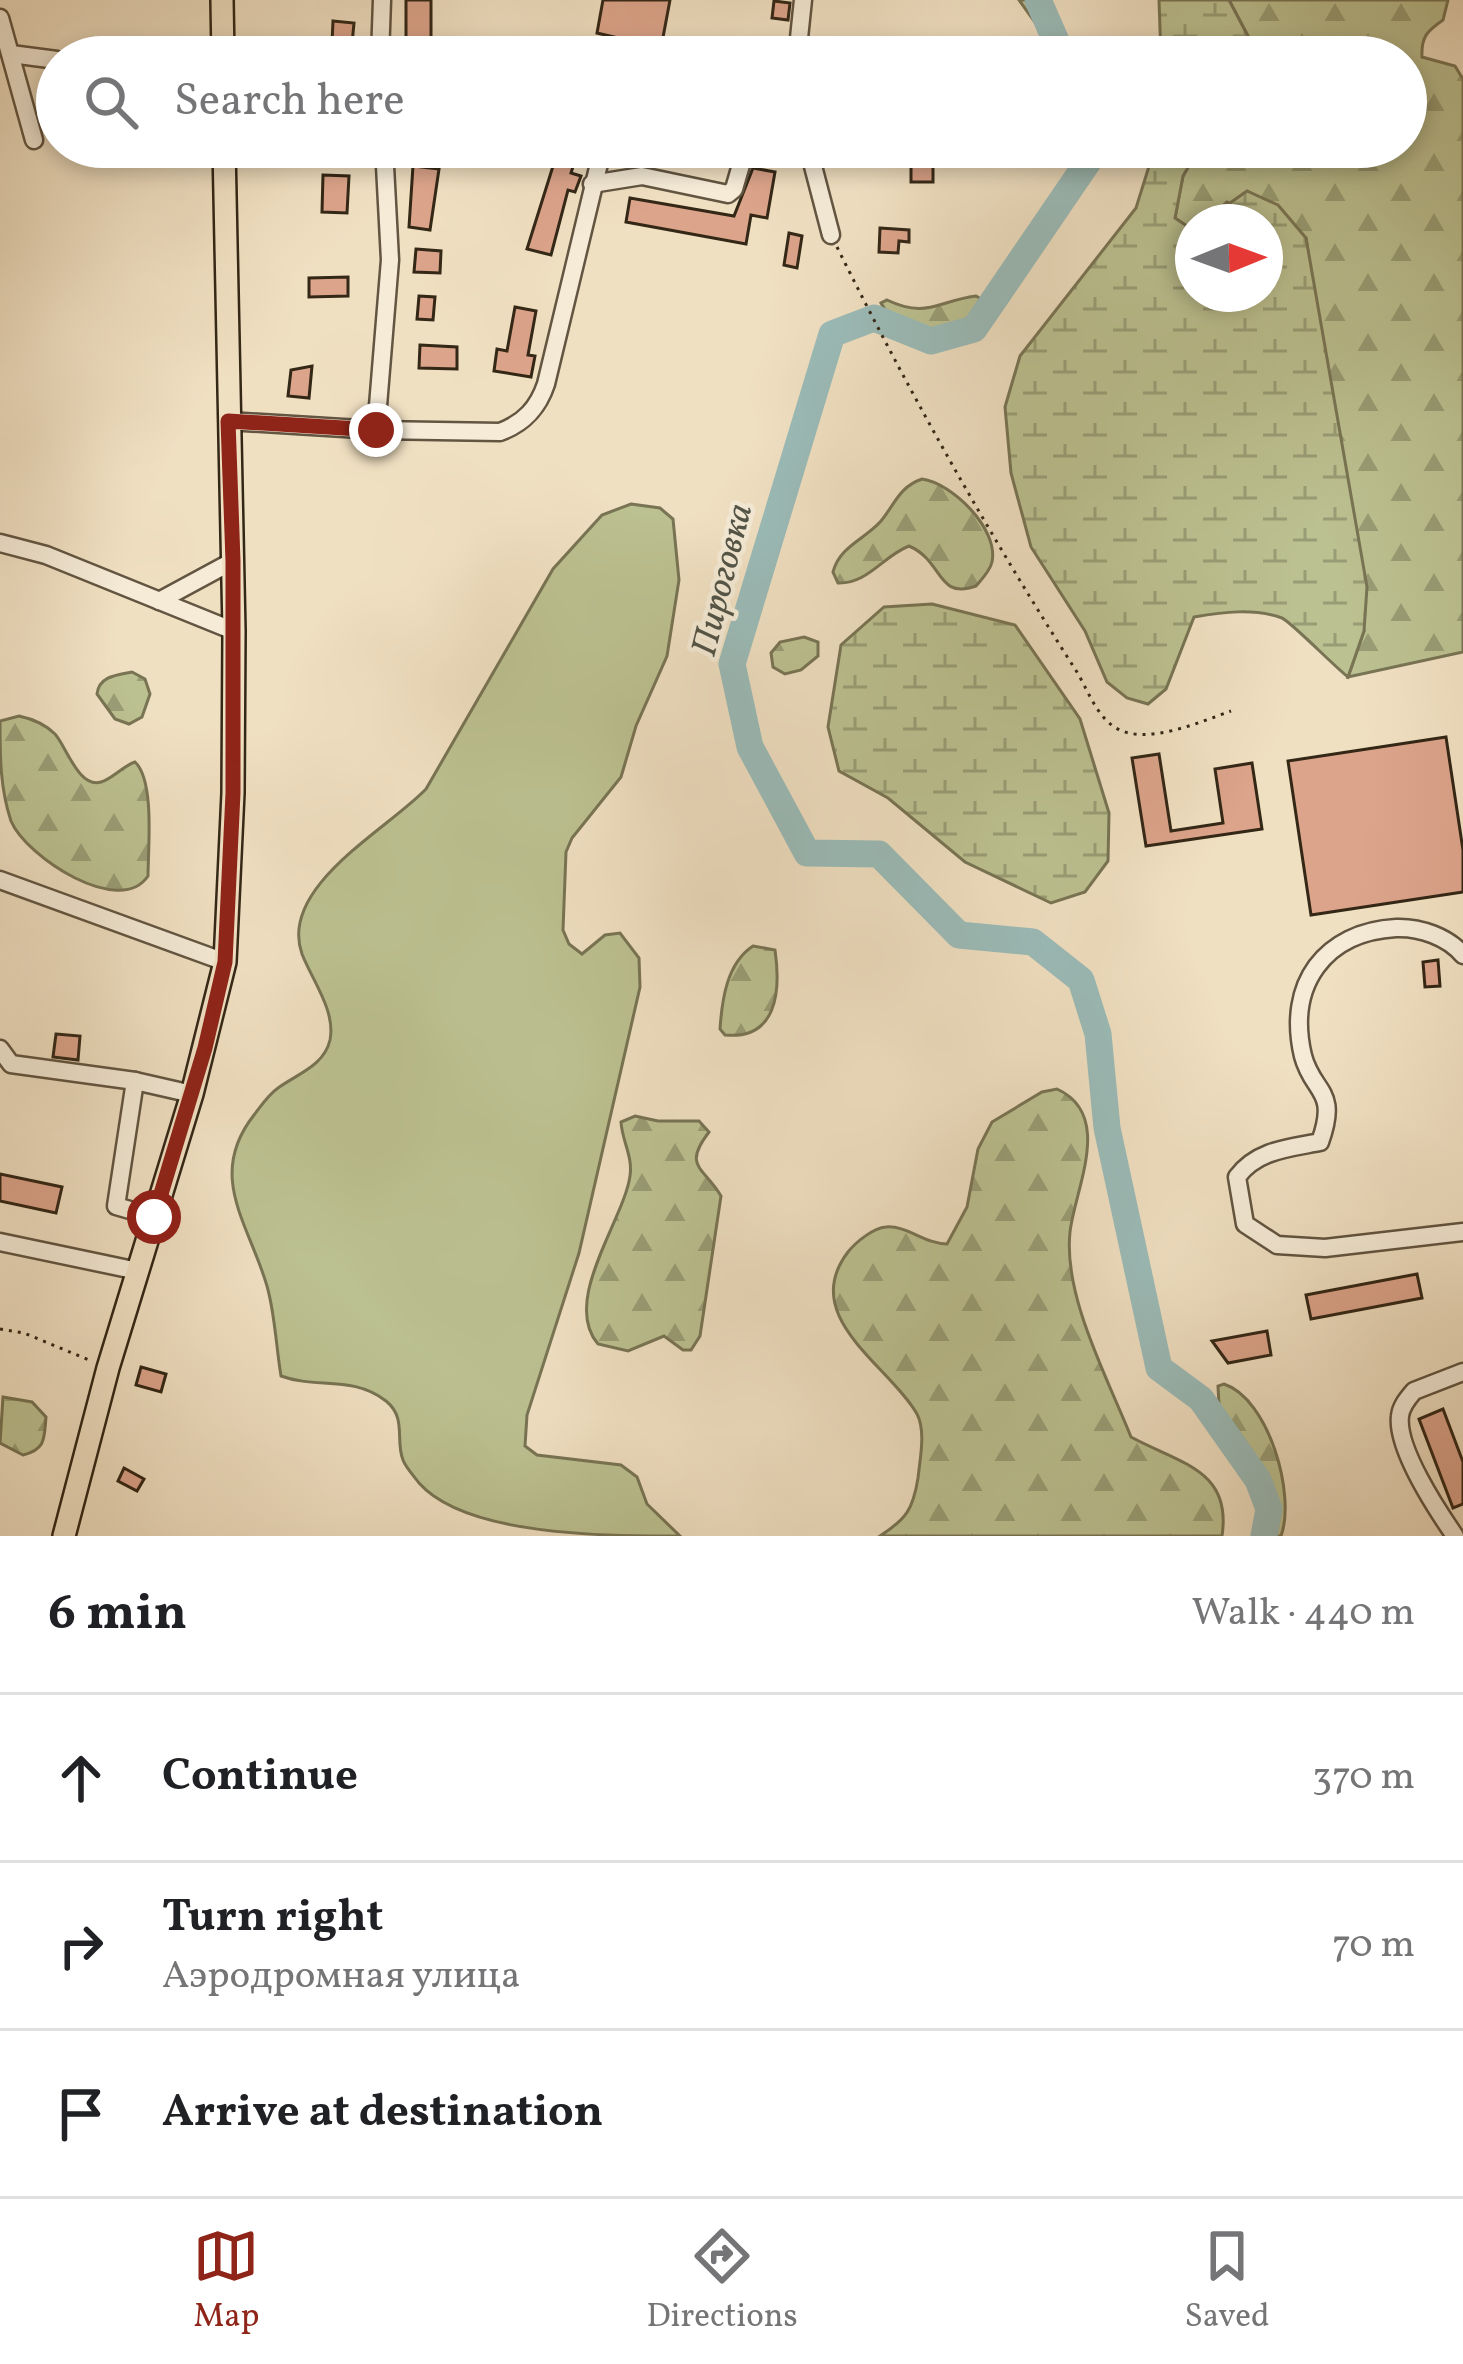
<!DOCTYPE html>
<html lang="en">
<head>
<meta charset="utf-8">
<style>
  :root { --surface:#fff; --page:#f2f2f2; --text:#202124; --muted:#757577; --line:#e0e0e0; --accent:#8f2418 }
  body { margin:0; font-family:Vollkorn,serif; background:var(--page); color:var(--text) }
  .compass { position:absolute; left:1175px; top:204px; width:108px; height:108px; border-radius:50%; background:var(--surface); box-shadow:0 6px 18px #0003; rotate:89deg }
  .stop { position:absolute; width:36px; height:36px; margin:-27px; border:9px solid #8f2418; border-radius:50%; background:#fff }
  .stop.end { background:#8f2418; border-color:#fff; box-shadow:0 3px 12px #0008 }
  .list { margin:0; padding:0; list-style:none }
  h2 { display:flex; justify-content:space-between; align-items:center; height:156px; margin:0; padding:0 48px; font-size:51px }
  h2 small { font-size:39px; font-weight:400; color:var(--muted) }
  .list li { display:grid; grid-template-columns:78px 1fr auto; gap:36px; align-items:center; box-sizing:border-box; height:168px; padding:0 48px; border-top:3px solid var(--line) }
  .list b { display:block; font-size:45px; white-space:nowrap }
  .list p { margin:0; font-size:39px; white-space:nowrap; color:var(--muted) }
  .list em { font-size:39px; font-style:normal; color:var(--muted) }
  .icon { flex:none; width:66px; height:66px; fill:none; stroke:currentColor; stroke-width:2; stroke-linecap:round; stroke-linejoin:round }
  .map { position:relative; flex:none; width:1463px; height:1536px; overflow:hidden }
  .search { position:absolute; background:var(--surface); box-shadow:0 6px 18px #0003; left:36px; right:36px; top:36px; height:132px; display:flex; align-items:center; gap:30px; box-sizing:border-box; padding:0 42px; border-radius:66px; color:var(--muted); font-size:45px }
  .sheet { height:660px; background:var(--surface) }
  nav { display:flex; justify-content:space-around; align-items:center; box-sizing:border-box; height:168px; border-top:3px solid var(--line); background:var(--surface); font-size:33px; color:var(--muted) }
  nav a { display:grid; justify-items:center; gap:6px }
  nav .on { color:var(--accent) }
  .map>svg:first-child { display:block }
  .grass { fill:#bcc191; stroke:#787454; stroke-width:3 }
  .forest { fill:url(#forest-firs); stroke:#787454; stroke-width:3 }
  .wetland { fill:url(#wetland-marsh); stroke:#787454; stroke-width:3 }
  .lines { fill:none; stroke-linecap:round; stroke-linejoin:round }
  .river { stroke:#9bbcb9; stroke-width:27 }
  .building { fill:#dca48b; stroke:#332716; stroke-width:3 }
  .minor-casing { stroke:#625541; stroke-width:21 }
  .major-casing { stroke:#332716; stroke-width:26 }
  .path { stroke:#332716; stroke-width:3; stroke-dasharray:3 6; stroke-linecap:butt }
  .minor { stroke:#f5ebd7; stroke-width:16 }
  .major { stroke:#f0e0c2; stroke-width:21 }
  .route { stroke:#8f2418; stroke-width:15 }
  .labels { text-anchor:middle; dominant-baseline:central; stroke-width:9; stroke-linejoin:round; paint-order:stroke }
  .water-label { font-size:36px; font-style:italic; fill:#525447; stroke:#f5ebd7 }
</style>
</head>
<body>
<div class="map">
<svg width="1463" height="1536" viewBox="0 0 1463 1536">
  <defs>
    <pattern id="forest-firs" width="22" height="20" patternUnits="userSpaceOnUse" patternTransform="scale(3)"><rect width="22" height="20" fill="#bcc191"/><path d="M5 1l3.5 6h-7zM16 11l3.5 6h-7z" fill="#999d75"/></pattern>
    <pattern id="wetland-marsh" width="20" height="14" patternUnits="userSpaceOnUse" patternTransform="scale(3)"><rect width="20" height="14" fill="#bcc191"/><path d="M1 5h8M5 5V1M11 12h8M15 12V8" fill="none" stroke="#999d75"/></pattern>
  </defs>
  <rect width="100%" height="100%" fill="#f0e0c2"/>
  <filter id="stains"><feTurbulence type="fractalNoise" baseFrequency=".00167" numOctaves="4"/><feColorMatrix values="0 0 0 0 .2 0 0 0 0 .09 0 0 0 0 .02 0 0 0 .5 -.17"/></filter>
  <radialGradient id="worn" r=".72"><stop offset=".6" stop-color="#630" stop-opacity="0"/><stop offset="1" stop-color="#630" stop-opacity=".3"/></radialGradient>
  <!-- grass -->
  <path class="grass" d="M631 504 660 508 673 519 679 580 667 656 636 726 621 777 572 838 566 852 563 930 569 944 582 954 605 935 620 933 639 958 640 987 579 1253 527 1415 525 1446 537 1455 621 1465 637 1477 647 1504 680 1536C605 1536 466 1536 419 1483 414 1476 406 1468 403 1460 395 1440 407 1418 386 1401 353 1375 316 1389 281 1376 276 1346 275 1314 267 1286 249 1224 206 1176 254 1115 261 1106 268 1095 278 1088 297 1074 324 1066 330 1040 336 1011 312 980 302 954 278 887 388 829 426 789L553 569 602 515Z"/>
  <!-- forest -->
  <g class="forest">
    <path d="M1019 0H1041L1057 57H1048L1037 25Z"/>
    <path d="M1229 0H1448L1443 20C1427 31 1421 37 1422 57L1455 66 1463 79V652L1348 677 1364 631 1306 238 1227 202 1203 222H1193L1192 231 1175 218 1183 176 1200 147H1406V57H1259Z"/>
    <path d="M976 296 983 300C966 337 899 340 881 303L887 300C927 319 937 301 976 296Z"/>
    <path d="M922 479C952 483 999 529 992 562 990 571 982 579 976 586 936 600 944 561 909 546 883 556 868 584 838 583L833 572C840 546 864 540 881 521 895 504 899 487 922 479Z"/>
    <path d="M804 637 818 642V656L801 670 785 674 773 667 771 653 780 642Z"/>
    <path d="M132 672 145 679 150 694 142 717 129 724 115 719 97 694C99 676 117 675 132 672Z"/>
    <path d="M19 716C33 719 45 724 55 734 66 746 79 789 101 782 112 779 123 766 135 762 155 781 148 848 148 876 120 918 26 857 11 821 0 788 0 756 0 721Z"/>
    <path d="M753 946 775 950C781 991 777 1040 725 1035L720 1029C722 999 727 963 753 946Z"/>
    <path d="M1057 1089C1114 1115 1075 1188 1070 1232 1063 1296 1108 1379 1131 1437 1181 1464 1232 1470 1222 1536H880C906 1519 913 1510 918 1478 920 1459 926 1431 917 1414 889 1365 798 1317 848 1252 856 1242 873 1228 886 1227 906 1225 925 1244 947 1244L967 1207 978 1149 992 1122 1042 1092Z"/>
    <path d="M635 1116 658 1121H699L709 1132C682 1167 704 1167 721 1196L700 1336 691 1350H683L664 1336 628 1351 598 1344C561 1301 624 1220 630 1176 633 1156 622 1141 621 1122Z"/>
    <path d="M1224 1384C1269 1399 1296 1495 1281 1536H1269C1281 1478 1250 1450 1219 1405L1218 1386Z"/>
    <path d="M3 1397 32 1402 46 1417C44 1439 46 1449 23 1455L0 1443Z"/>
  </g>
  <!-- wetland -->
  <g class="wetland">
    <path d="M1159 0H1229L1259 57H1161Z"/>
    <path d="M1155 147H1200L1183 176 1175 218 1193 230V294H1265V222H1203L1247 191 1278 205 1306 238 1367 587 1364 631 1348 677C1335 667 1290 621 1282 618 1254 608 1223 612 1194 617L1166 689 1148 704 1127 698 1107 682 1085 631 1031 547 1011 473 1005 407 1020 356 1136 208Z"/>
    <path d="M932 604 1015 625 1080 719 1109 813 1108 861 1085 892 1051 903 965 862 888 798 839 771 828 727 841 645 884 607Z"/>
  </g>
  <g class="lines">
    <!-- river -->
    <g class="river">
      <path d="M1038 0 1063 57"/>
      <path d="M1089 147 1092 156 974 329 931 341 874 318 832 334 732 664 750 747 807 853 879 854 959 935 1033 942 1081 980 1098 1034 1107 1128 1159 1368 1201 1399 1258 1480 1269 1509 1264 1536"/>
    </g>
  </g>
  <!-- building -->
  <g class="building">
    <path d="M406 0H431V41L406 39Z"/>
    <path d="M603 0H670L661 48 597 33Z"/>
    <path d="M774 1 790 3 788 20 772 18Z"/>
    <path d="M333 21 354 23 352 44 332 43Z"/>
    <path d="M902 40H921V57H901Z"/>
    <path d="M559 147H579L571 173 581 176 575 192 568 190 551 255 527 249Z"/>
    <rect x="911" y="162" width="22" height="20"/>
    <path d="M413 166 439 169 430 230 409 227Z"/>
    <path d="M753 168 775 172 767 218 751 215 746 244 626 222 630 198 734 216Z"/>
    <path d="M323 175 349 176 347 213 322 212Z"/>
    <path d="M880 228 909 230V242L899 241 898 253 879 252Z"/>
    <path d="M789 233 802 236 797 268 784 265Z"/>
    <path d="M416 249 441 251 440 273 414 272Z"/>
    <path d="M348 277V296L309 297V278Z"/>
    <path d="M419 296 435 297 433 320 417 319Z"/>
    <path d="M515 307 536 311 528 355 535 356 531 377 494 371 497 349 507 351Z"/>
    <path d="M420 345 457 347V369L419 368Z"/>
    <path d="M312 366 309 398 288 396 291 370Z"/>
    <path d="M1446 737 1463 850V892L1311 915 1288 761Z"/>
    <path d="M1159 754 1171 831 1223 823 1215 769 1252 763 1262 829 1146 846 1132 758Z"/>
    <path d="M1438 960 1440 986 1425 987 1423 962Z"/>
    <path d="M56 1034 80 1036 78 1060 53 1057Z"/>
    <path d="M0 1174 62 1187 56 1213 0 1201Z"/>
    <path d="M1417 1274 1422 1298 1311 1319 1306 1295Z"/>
    <path d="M1267 1331 1271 1355 1228 1363 1212 1341Z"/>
    <path d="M141 1367 166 1374 161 1392 136 1385Z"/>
    <path d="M1443 1409 1463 1462V1504L1453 1508 1419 1419Z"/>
    <path d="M124 1468 144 1479 137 1491 118 1481Z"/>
  </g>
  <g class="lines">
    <!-- minor casing -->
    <g class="minor-casing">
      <g id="minor">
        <path d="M0 18 34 140"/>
        <path d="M11 54 57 60"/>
        <path d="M380 57 382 0"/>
        <path d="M797 57 803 0"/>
        <path d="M808 147 831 235"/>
        <path d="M592 184 642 176 728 194 734 189 743 158 771 147"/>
        <path d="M228 421 376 430 390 260 384 147"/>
        <path d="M376 430 500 432C524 423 538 408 546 384L603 147"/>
        <path d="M0 543 46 555 234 631"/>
        <path d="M159 601 233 561"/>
        <path d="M0 880 225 962"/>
        <path d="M1463 955C1448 937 1420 927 1396 928 1325 932 1286 984 1303 1056 1313 1094 1339 1089 1320 1142 1289 1148 1257 1150 1237 1177L1245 1224 1277 1245 1325 1248 1463 1232"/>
        <path d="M0 1049 11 1064 135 1081 192 1094"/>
        <path d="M135 1081 116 1206 154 1217"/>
        <path d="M0 1242 138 1271"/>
        <path d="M1455 1536C1437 1510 1396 1448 1400 1416 1401 1406 1408 1398 1414 1391L1463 1372"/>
      </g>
    </g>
    <!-- major casing -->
    <g class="major-casing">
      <g id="major">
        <path d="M222 0 223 57"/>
        <path d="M64 1536 108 1368 192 1094 225 962 233 793 234 631 224 147"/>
      </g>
    </g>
    <!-- path -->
    <g class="path">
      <path d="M397 50 424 57"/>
      <path d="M837 247C909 392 988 533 1075 669 1088 689 1095 715 1116 728 1146 746 1200 722 1231 711"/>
      <path d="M0 1329 24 1333 89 1360"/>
    </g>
    <!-- minor -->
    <use href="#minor" class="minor"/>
    <!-- major -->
    <use href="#major" class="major"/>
  </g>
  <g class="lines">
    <!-- route -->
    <path class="route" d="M154 1217 205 1048 225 962 233 793V561L228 421 376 430"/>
  </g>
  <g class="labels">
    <!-- water labels -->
    <g class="water-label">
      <text transform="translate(724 580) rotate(-76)">Пироговка</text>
    </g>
  </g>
  <rect width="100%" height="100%" filter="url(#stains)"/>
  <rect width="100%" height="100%" fill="url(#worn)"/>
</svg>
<svg class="compass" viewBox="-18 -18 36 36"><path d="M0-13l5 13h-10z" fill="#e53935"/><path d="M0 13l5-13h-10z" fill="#757577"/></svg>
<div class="stop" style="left:154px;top:1217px"></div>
<div class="stop end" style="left:376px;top:430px"></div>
<div class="search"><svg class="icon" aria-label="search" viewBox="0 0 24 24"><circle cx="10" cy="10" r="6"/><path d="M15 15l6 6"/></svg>Search here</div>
</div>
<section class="sheet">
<h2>6 min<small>Walk · 440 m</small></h2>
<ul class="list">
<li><svg class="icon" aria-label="ahead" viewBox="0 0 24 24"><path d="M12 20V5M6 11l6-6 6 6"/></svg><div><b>Continue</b></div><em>370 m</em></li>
<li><svg class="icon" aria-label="right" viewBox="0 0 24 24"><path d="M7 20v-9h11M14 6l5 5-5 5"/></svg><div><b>Turn right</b><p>Аэродромная улица</p></div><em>70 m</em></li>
<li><svg class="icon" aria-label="arrive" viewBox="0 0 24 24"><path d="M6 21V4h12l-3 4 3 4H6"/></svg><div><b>Arrive at destination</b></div></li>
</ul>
</section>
<nav>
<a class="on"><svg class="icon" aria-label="map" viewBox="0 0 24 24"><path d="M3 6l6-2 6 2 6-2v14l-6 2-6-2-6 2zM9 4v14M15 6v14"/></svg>Map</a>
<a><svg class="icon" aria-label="directions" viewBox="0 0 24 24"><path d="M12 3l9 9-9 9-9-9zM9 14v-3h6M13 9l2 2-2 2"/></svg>Directions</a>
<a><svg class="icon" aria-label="saved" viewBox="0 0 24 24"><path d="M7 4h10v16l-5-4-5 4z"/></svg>Saved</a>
</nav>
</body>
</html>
